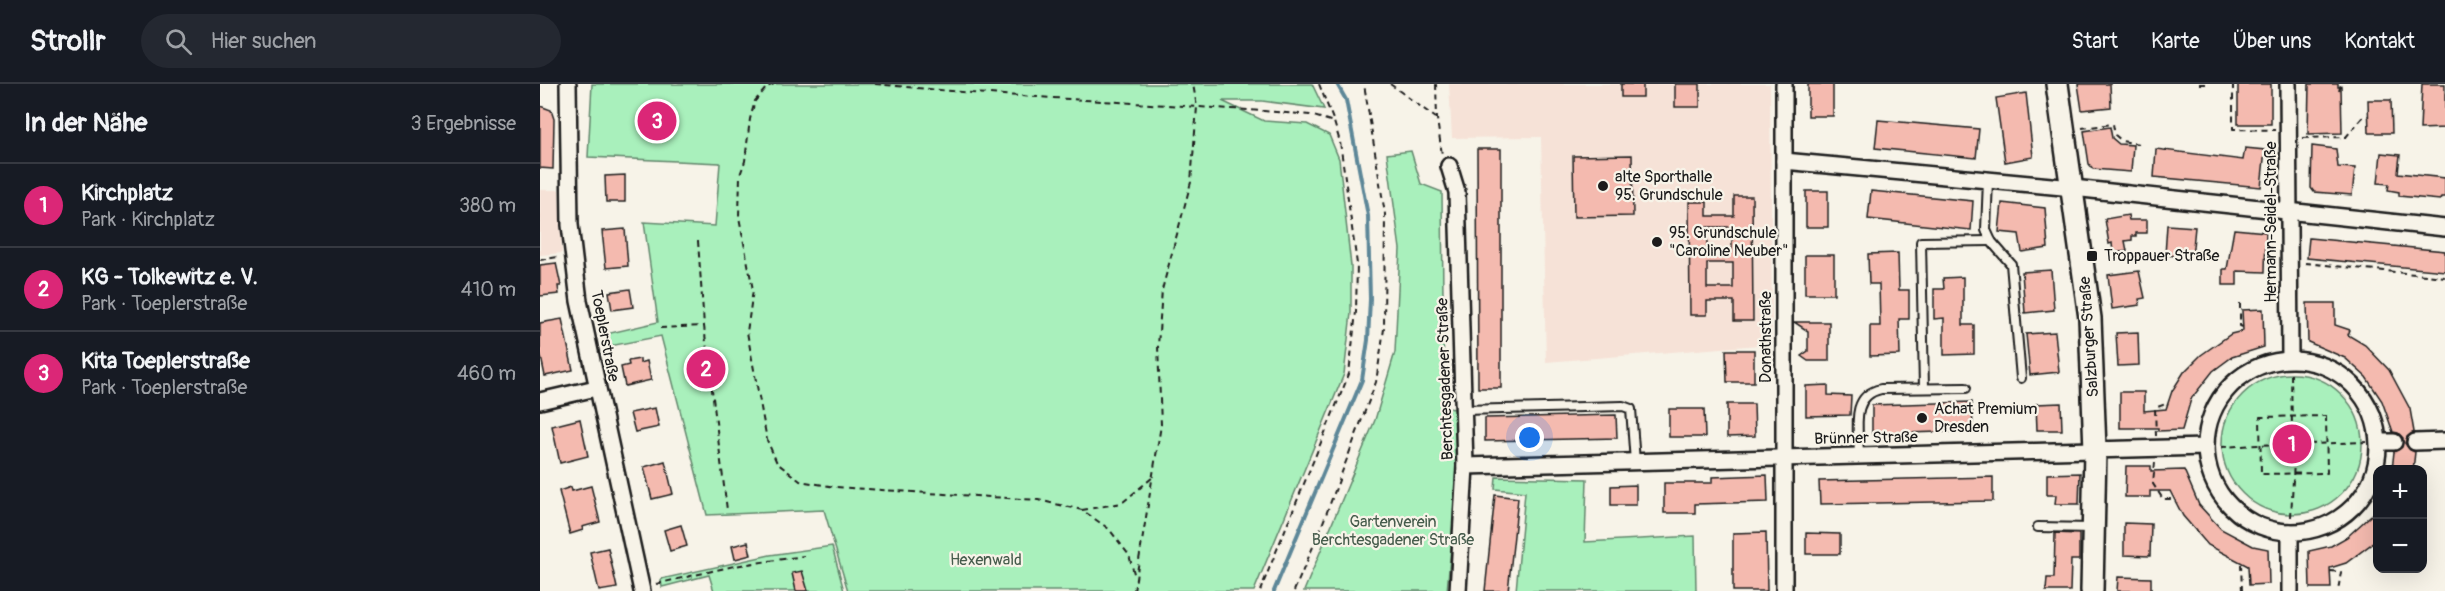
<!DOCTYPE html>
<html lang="de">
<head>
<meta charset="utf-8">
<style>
  :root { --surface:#171b24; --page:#242831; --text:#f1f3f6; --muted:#9ea1a6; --line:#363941; --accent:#db2777 }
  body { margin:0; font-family:Pangolin,sans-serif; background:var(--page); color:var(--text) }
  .controls { position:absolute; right:18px; bottom:18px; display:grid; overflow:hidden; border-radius:12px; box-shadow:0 6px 24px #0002 }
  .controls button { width:54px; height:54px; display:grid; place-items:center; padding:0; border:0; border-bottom:2px solid var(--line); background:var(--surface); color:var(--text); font:30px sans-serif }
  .you { position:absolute; left:990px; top:354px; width:21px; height:21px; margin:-15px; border:4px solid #fff; border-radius:50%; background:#1a73e8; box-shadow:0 0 0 9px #1a73e833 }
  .badge { display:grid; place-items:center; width:39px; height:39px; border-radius:50%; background:var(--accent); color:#fff; font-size:20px; font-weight:700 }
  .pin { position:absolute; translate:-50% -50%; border:3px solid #fff; box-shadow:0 2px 6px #0006 }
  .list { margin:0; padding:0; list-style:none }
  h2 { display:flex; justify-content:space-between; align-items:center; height:78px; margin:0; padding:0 24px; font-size:26px }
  h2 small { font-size:20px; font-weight:400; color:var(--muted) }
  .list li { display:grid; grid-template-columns:39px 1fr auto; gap:18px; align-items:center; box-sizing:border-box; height:84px; padding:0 24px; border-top:2px solid var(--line) }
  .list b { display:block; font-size:22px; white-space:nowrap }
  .list p { margin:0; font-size:20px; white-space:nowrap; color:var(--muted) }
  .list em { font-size:20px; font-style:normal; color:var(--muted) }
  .icon { flex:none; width:33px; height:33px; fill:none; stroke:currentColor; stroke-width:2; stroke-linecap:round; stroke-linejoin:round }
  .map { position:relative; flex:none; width:1905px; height:507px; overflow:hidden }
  header { display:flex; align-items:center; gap:36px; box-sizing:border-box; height:84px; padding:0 30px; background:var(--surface); border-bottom:2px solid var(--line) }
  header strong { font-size:28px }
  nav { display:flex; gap:33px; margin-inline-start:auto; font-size:21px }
  .search { width:420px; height:54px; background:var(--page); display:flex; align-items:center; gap:15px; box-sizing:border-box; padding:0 21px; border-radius:33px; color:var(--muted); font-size:22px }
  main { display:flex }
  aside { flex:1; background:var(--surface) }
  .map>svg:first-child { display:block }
  .built { fill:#f6e2d7 }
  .green { fill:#a9f0bc; stroke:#62866c; stroke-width:1.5 }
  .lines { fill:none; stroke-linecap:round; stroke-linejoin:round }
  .stream { stroke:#5d8798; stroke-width:4 }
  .building { fill:#f4baaf; stroke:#1c1c1c; stroke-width:1.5; fill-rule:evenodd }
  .lane-casing { stroke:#1c1c1c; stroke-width:12 }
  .street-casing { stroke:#1c1c1c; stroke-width:20 }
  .secondary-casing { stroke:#1c1c1c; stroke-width:26 }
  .path { stroke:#1c1c1c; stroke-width:2; stroke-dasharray:6 4.5; stroke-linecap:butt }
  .lane { stroke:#f7f3e8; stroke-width:8 }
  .street { stroke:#f7f3e8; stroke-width:15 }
  .secondary { stroke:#f7f3e8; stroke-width:21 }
  .poi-dot { fill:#1c1c1c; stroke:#f7f3e8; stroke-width:2 }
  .labels { text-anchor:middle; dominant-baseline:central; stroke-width:4.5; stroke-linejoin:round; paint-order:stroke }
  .poi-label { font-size:16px; fill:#1c1c1c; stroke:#f7f3e8; text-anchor:start }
  .street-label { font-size:16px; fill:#1c1c1c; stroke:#f7f3e8 }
  .park-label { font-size:16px; fill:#465c4c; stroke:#f7f3e8 }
</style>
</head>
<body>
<header>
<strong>Strollr</strong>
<div class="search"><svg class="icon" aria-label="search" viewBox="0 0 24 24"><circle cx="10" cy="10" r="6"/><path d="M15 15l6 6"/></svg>Hier suchen</div>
<nav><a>Start</a><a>Karte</a><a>Über uns</a><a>Kontakt</a></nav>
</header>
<main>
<aside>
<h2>In der Nähe<small>3 Ergebnisse</small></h2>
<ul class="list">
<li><span class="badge">1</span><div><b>Kirchplatz</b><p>Park · Kirchplatz</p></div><em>380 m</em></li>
<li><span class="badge">2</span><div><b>KG - Tolkewitz e. V.</b><p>Park · Toeplerstraße</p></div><em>410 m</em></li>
<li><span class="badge">3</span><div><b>Kita Toeplerstraße</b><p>Park · Toeplerstraße</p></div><em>460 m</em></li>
</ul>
</aside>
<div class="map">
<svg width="1905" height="507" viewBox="0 0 1905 507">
  <rect width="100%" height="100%" fill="#f7f3e8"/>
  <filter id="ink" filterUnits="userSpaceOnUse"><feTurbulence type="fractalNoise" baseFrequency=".0167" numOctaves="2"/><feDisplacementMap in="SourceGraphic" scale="12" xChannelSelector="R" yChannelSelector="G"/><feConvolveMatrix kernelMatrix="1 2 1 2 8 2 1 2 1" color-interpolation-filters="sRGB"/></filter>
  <g filter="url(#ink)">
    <!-- built -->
    <g class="built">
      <path d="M909 0H1230L1232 260 1006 278 1001 53 912 54Z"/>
      <path d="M0 106H19L22 169 0 171Z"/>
    </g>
    <!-- green -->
    <g class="green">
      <path d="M52 0H772L784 25 722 17H682L724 37 767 40 789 51 799 75 811 182V229L804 290 714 507H308L284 426 167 431 121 252 65 263 62 251 118 238 104 138 175 142 180 79 48 73Z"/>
      <path d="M871 67 881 100 902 108 904 324 918 325 919 375 907 507H764L835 336 855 268 860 165 847 70Z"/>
      <circle cx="1752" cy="360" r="70"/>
      <path d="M956 393 1047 395 1045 458 1155 452 1156 507H976L985 408 955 405Z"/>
      <path d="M292 462 304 507H174L169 491 122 503 121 495 230 471Z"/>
    </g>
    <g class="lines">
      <!-- stream -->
      <path class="stream" d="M734 507 822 296 828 256 830 215 828 132 806 16 797 0"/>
    </g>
    <!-- building -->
    <g class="building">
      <rect x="1081" y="0" width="22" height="13"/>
      <rect x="1135" y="0" width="25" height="23"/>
      <rect x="1268" y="0" width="25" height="32"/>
      <path d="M1538 0H1570L1571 23 1542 26Z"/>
      <rect x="1698" y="0" width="33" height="40"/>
      <path d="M1769 0H1798V3H1801L1802 49 1768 50Z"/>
      <path d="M1882 0H1905V44L1880 45Z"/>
      <path d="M1486 9 1493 73 1465 78 1456 14Z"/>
      <path d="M1828 16H1851L1852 49H1829Z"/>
      <path d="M0 22 11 26 14 35 13 85 0 84Z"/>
      <path d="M1338 36 1439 45 1436 74 1335 64Z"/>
      <path d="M1570 43 1572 54 1579 60 1593 61 1591 88 1553 85 1549 80 1544 47Z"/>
      <path d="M1772 62 1796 65 1798 83 1815 84 1812 111 1774 108 1771 104Z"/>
      <path d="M1705 64 1725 66 1721 103 1614 93 1616 65 1703 76Z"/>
      <path d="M937 65H961V304H938Z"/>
      <path d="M1841 69 1860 71 1858 89 1905 94V113H1901L1900 116 1859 112V108L1848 106 1849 100 1838 99Z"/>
      <path d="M1092 71 1093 132 1034 133 1033 72Z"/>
      <path d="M85 91V118H66L65 92Z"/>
      <rect x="1266" y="107" width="22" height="36"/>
      <path d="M1331 107 1433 117 1431 146 1328 135Z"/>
      <path d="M1194 112H1212L1213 237H1194V217H1167V231H1150L1149 118H1167V132H1194ZM1167 143H1192V168H1167ZM1167 179H1193V204H1167Z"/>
      <path d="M1462 119 1505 124 1508 164 1482 168 1479 150 1459 148Z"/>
      <path d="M1588 131 1589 136H1607V149H1596V152H1592V156L1585 157 1587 167 1573 169 1572 159 1569 160 1565 135Z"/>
      <path d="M1627 141 1655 143 1652 173 1625 171Z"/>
      <path d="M85 145 88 182 66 184 62 147Z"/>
      <path d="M1694 145 1726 148 1725 188 1697 187V201H1683V185H1687Z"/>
      <path d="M1769 154 1905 167V187L1767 174Z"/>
      <path d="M1358 169 1359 206H1369V235H1359L1360 271 1330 272V242H1340L1339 200H1329L1328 170Z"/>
      <rect x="1265" y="171" width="29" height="39"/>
      <path d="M16 179 21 202H18L19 210 0 212V181Z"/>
      <path d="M1511 186 1514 226 1485 229 1482 188Z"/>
      <path d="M1599 187 1605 214 1599 215 1600 221 1572 225 1568 191Z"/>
      <path d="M1423 193V241H1434V270L1404 271V234L1394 235V205H1404L1403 194Z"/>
      <path d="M90 205 93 223 72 226 69 208Z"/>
      <path d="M1767 219H1795V241L1810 246 1808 251 1825 261 1849 286 1870 325 1874 348 1867 353 1865 359 1870 366 1875 368 1873 386H1852L1854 368 1862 363 1863 354 1858 349 1853 348 1842 317 1826 293 1805 274 1768 258Z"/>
      <path d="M1723 225 1724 263 1692 273 1673 287 1651 315 1642 346 1618 347V344H1580V308H1604V327L1626 325 1632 307 1644 288 1661 271 1691 250 1703 247 1702 226Z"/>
      <path d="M22 235 33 286 5 292 0 268V239Z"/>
      <path d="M1254 238H1289V277H1268L1261 272 1268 267V247Z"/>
      <path d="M1515 248 1519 288 1490 291 1486 250Z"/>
      <path d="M1598 248 1599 281 1578 282 1576 249Z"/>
      <path d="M1186 266H1214V298H1187Z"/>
      <path d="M100 275V279L107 277 111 296 85 302 81 283 89 281 88 277Z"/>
      <path d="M1288 301V311L1311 312 1310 331 1266 332V302Z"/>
      <path d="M1432 318 1433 347 1332 350V321Z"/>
      <path d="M1521 319 1522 346H1497L1496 320Z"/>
      <path d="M1187 320H1214L1215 352 1187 353Z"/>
      <path d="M115 324 119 343 95 348 90 329Z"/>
      <path d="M1129 325H1164L1165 353H1129Z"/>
      <path d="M1076 331 1077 354 945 357V334Z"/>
      <path d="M40 335 48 372 20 379 12 342Z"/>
      <path d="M125 377 133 410 112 415 104 383Z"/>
      <path d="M1586 382H1611V387L1644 386 1659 421 1681 445 1713 462 1728 465 1729 500 1709 501 1708 482 1668 461 1643 432 1630 407H1610V413H1585Z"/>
      <path d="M1540 389 1539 420H1515L1516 411H1507V390Z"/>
      <path d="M1227 391 1228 418 1155 420V429H1124V399H1172V393Z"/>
      <path d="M1453 393V417L1280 420 1279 397Z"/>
      <path d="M1096 401V421H1071V402Z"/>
      <path d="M51 402 60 438 42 443 43 446 30 450 19 407 31 403 32 407Z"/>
      <path d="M955 411 978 414 968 507H945Z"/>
      <path d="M1838 425V455L1806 479 1790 484 1791 504H1770L1769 467 1791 462 1807 453Z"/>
      <path d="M1584 439 1611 440 1610 472 1584 471Z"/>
      <path d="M141 441 147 462 130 467 124 446Z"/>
      <path d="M1226 448 1227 507H1193V449Z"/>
      <path d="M1266 449 1300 450V470H1266Z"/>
      <path d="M1515 449 1539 450V476H1531L1530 507H1506L1507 494H1514Z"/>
      <path d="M208 458 211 471 195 475 192 462Z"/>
      <path d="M68 464 77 504 59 507 50 468Z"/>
      <path d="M262 487 268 507H256L252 489Z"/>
      <path d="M1578 493 1611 494V507H1577Z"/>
    </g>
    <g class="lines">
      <!-- lane casing -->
      <g class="lane-casing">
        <g id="lane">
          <path d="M1448 96 1446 146 1451 157 1471 180 1481 294"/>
          <path d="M1384 304 1381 158 1451 157"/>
          <path d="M923 326 1083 322 1091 325 1095 378"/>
          <path d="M1319 372C1319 346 1309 312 1341 305L1426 304"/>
          <path d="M1498 443 1552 444"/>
        </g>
      </g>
      <!-- street casing -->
      <g class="street-casing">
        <g id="street">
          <path d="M28 0 30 141 39 217 102 507"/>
          <path d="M1244 0V507"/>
          <path d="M1748 0 1750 275"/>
          <path d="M1244 77 1533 104 1905 144"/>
          <path d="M909 82 917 108 925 382 918 507"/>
          <circle cx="1752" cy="362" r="86"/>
          <path d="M0 317 56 304"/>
          <path d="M1839 358H1854"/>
          <path d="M1875 358 1905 357"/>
          <path d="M925 382 1666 363"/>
          <path d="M1750 448V507"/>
        </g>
      </g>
      <!-- secondary casing -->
      <g class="secondary-casing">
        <path id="secondary" d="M1517 0 1550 234 1555 366 1552 507"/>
      </g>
      <!-- path -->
      <g class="path">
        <path d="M234 0 227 3 215 17 210 35 205 77 200 91 199 133 213 206 207 248 227 356 237 379 260 397 295 403 498 416 542 426 569 445 589 471 595 493"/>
        <path d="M335 0 432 9 724 27 770 31 794 38 800 58 817 180 816 228 809 290 720 507"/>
        <path d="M779 0 794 38"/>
        <path d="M850 0 896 34"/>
        <path d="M896 0 897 35 902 71"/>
        <path d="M1659 0H1667"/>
        <path d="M1693 0V45L1735 46"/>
        <path d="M1799 7 1801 0"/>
        <path d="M1542 44 1573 40 1575 51 1582 57 1599 60"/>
        <path d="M1763 54 1806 53 1822 34 1828 32"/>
        <path d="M158 157 164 242 187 426"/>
        <path d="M0 176 18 173"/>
        <path d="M1765 179 1905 193"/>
        <path d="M1700 219V242L1703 243"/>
        <path d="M120 244 164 242"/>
        <path d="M1751 290 1752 344"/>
        <path d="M1786 332 1787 389 1721 390 1720 333Z"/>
        <circle cx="1753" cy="361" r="16"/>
        <path d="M1616 352 1615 324 1628 319"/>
        <path d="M1769 360 1827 358"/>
        <path d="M1681 363 1737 360"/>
        <path d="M1615 378 1613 400 1623 415H1634"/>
        <path d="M542 426 582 419 613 393"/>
        <path d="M1751 433 1754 377"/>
        <path d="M1701 480 1702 507"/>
        <path d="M1790 487 1801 488 1798 507"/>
        <path d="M116 500 194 482 264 472"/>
        <path d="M594 507 621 341 618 262 622 206 651 98 657 23 653 0"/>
        <path d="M754 507 779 449 836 298 844 245 845 130 824 0"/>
      </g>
      <!-- lane -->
      <use href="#lane" class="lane"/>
      <!-- street -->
      <use href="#street" class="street"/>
      <!-- secondary -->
      <use href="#secondary" class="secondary"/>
    </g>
  </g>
  <!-- markers -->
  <g class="poi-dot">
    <circle cx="1063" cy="102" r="6"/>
    <circle cx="1117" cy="158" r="6"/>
    <rect x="1546" y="166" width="12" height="12" rx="3"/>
    <circle cx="1382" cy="334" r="6"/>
  </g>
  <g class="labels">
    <!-- poi labels -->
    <g class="poi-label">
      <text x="1075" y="93">alte Sporthalle<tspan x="1075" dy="18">95. Grundschule</tspan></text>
      <text x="1129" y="149">95. Grundschule<tspan x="1129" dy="18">"Caroline Neuber"</tspan></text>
      <text x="1564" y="172">Troppauer Straße</text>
      <text x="1394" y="325">Achat Premium<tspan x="1394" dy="18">Dresden</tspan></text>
    </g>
    <!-- street labels -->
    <g class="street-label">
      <text transform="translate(1731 138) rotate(-90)">Hermann-Seidel-Straße</text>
      <text transform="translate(65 252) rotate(79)">Toeplerstraße</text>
      <text transform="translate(1226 253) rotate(-90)">Donathstraße</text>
      <text transform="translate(1549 253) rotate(-94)">Salzburger Straße</text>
      <text transform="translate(905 295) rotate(-92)">Berchtesgadener Straße</text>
      <text transform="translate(1326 354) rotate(-1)">Brünner Straße</text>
    </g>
    <!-- park labels -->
    <g class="park-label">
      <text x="853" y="438">Gartenverein<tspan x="853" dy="18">Berchtesgadener Straße</tspan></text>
      <text x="446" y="476">Hexenwald</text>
    </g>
  </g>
</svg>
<div class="controls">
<button>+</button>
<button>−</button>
</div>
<div class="you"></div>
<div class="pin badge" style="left:1752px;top:360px">1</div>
<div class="pin badge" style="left:166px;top:285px">2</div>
<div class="pin badge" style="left:117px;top:37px">3</div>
</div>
</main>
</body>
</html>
